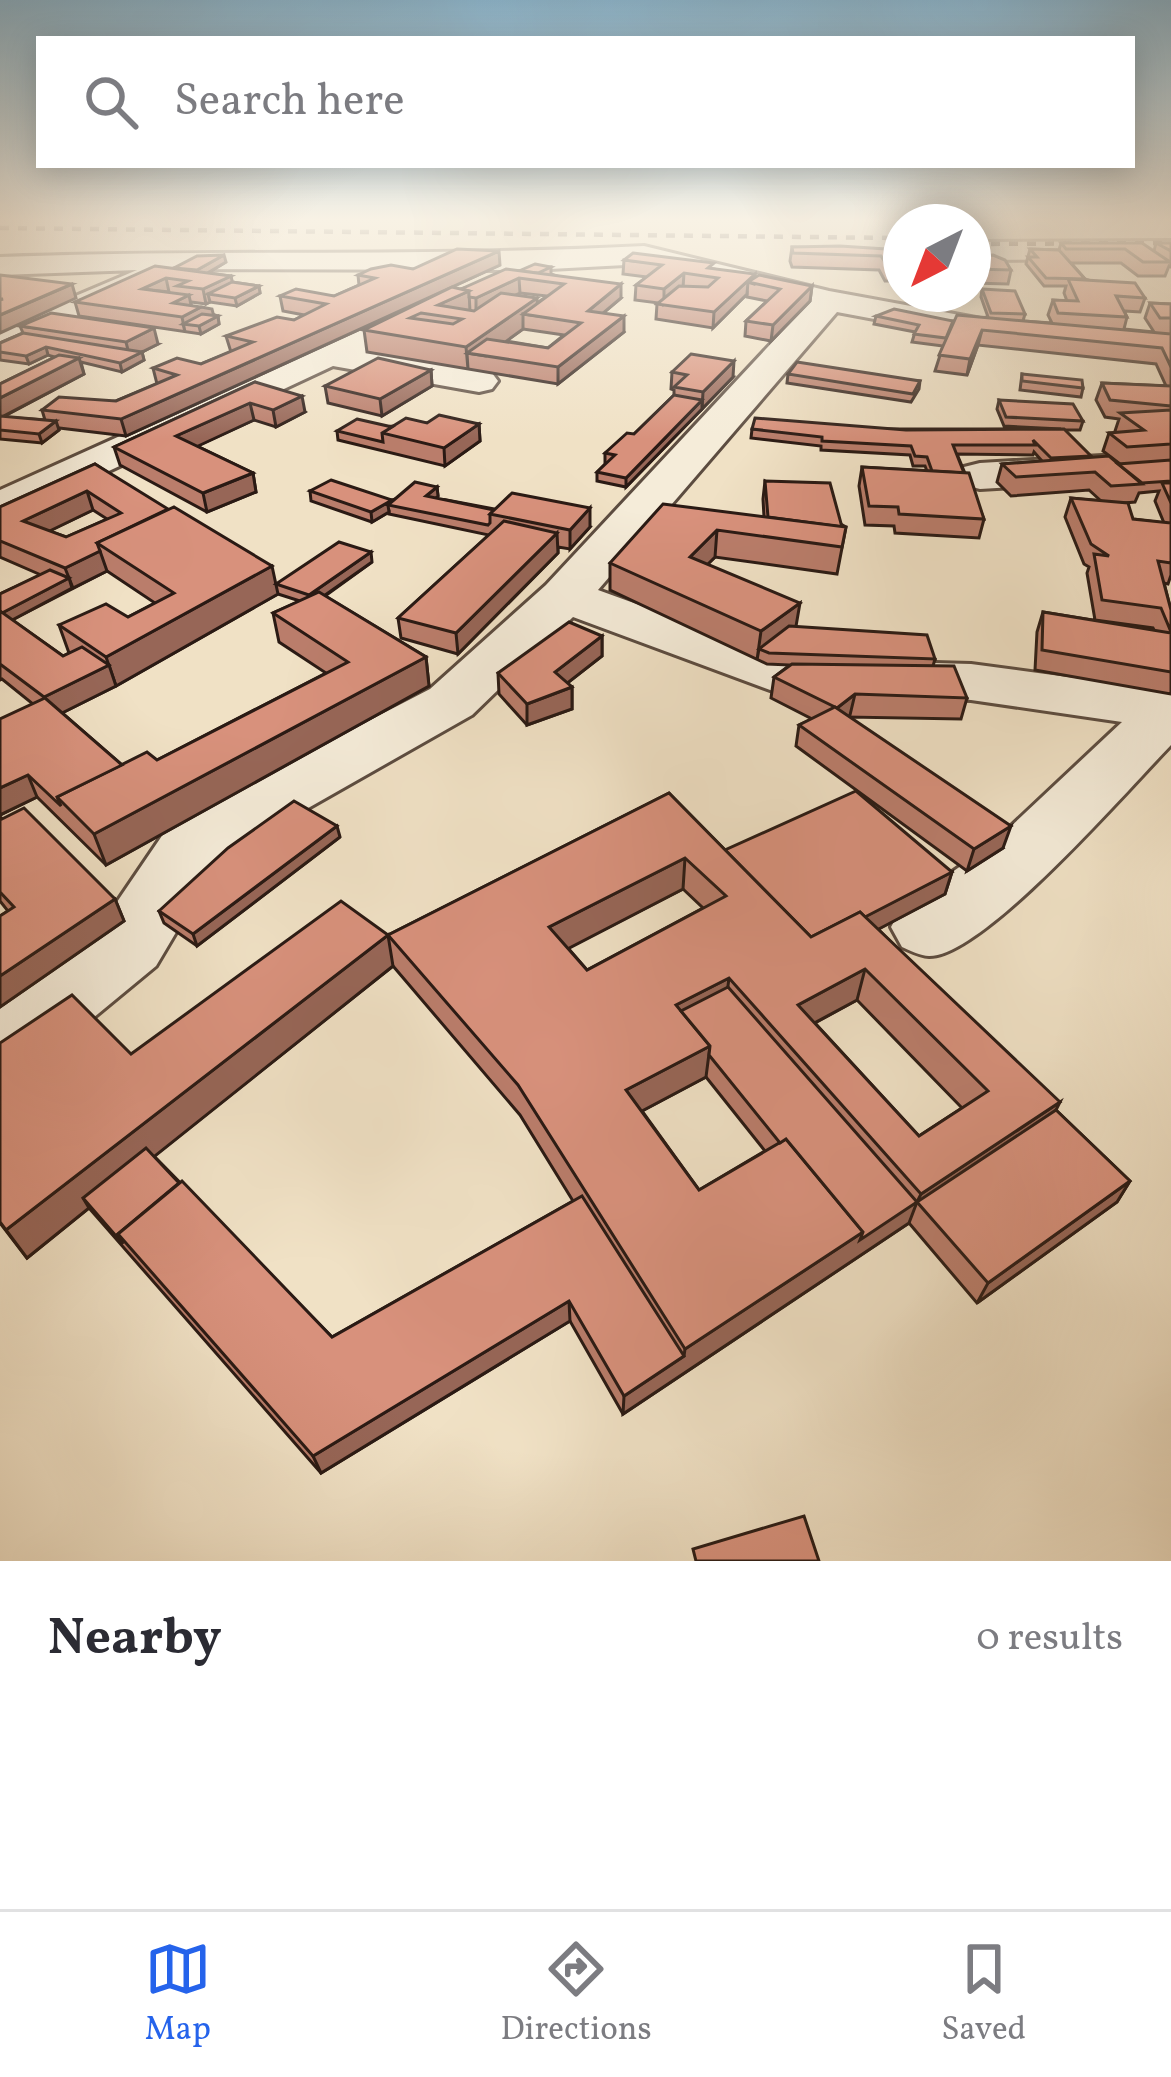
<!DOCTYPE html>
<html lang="en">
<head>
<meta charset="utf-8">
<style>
  :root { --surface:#fff; --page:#f2f2f3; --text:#2b2b33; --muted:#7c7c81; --line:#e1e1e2; --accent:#2563eb }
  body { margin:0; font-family:Vollkorn,serif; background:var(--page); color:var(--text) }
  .compass { position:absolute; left:883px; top:204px; width:108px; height:108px; border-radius:50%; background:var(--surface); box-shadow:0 6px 30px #0003; rotate:222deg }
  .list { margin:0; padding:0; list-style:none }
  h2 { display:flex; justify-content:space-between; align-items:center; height:156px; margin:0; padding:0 48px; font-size:51px }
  h2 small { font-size:39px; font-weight:400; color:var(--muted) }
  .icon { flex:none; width:66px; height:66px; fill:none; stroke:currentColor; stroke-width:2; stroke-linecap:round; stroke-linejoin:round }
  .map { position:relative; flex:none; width:1171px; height:1561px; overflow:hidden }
  .search { position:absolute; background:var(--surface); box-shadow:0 6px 30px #0003; left:36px; right:36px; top:36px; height:132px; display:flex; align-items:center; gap:30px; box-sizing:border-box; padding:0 42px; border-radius:0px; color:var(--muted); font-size:45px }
  .sheet { height:348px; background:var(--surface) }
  nav { display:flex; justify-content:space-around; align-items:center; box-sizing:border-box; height:168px; border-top:3px solid var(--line); background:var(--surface); font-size:33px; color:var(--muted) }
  nav a { display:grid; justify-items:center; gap:6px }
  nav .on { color:var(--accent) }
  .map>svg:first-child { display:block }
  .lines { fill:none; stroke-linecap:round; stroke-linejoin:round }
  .minor-casing { stroke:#5c4c40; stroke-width:6 }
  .minor { fill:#f5ecd9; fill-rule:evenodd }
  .rail { stroke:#2a1a14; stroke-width:4.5; stroke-dasharray:9 9; stroke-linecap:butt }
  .wall { fill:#ba7d6b; stroke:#2a1a14; stroke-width:3; fill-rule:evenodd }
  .shaded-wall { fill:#976657; stroke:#2a1a14; stroke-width:3 }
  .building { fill:#d8917c; stroke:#2a1a14; stroke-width:3; fill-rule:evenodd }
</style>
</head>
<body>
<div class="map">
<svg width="1171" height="1561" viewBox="0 0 1171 1561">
  <rect width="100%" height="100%" fill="#f0e1c5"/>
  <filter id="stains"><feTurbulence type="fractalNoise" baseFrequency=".00167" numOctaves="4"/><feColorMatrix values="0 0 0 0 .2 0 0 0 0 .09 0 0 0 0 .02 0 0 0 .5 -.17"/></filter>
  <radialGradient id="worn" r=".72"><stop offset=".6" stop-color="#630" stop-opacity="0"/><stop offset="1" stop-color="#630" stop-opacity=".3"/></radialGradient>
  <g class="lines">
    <!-- minor casing -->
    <g class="minor-casing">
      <g id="minor">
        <path d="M1171 241V259L973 260V242Z"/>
        <path d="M644 246 829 291 976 318 988 321 993 328 988 335 976 338 837 312 598 590 788 659 971 664 1171 691V745C1130 787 983 957 929 956 921 956 909 950 902 947L891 927 902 907 991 845 1122 722 971 700 781 694 573 617 472 715 220 858 156 966 30 1070 0 1081V998L102 924 170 824 430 689 546 585 807 305 644 264 531 270 167 269 170 273 166 279 0 352V328L137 270 0 275V257C215 249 430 257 644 246Z"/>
        <path d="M446 289 457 292 462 299 457 306 365 350 492 373 498 381 492 389 479 392 333 366 0 522V490Z"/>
        <path d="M1171 452V478L980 489 964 485 958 476 964 467 980 463Z"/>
      </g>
    </g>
    <!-- minor -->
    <use href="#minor" class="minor"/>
    <!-- rail -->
    <g class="rail">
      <path d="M0 228 901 238"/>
      <path d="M973 244 1171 243"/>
    </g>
  </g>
  <!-- wall -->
  <g class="wall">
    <path d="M1061 243 1154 251 1156 243H1171V267L1169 266 1165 276H1138L1121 263H1071L1085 279 1145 298 1140 312 1124 311 1127 317 1124 329 1154 332 1145 318 1150 303 1171 304V575L1168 584 1164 583 1171 610V694L1035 670 1037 632 1043 612 1154 630 1153 628 1095 620 1087 573 1089 567 1084 564 1065 517 1071 498 1101 501 1089 490 1011 496 997 482 1002 464 1042 461 1034 452 1033 455 957 454 984 519 979 538 895 533 894 526 865 525 859 486 862 467 927 471 925 466H913L910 455 821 450V446L751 438 752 429H1061L1004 426 997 409 999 400 1083 421 1080 430H1064L1090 458 1120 464 1103 451 1109 433H1117L1115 431 1119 419 1105 417 1096 400 1102 383 1166 386 1156 364 978 345 967 375 935 371 943 346 912 342 915 332 874 324 876 316 953 321 988 317 981 297 982 289 1025 314 1023 321 1052 323 1048 315 1053 300 1067 301 1064 293 1066 286H1044L1026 264 1030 249 1059 250ZM1159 491 1155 501 1164 523 1133 519 1124 503 1135 502 1139 493Z"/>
    <path d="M792 247 901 250V288L894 281H885L879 270 792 267 790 261Z"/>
    <path d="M973 256 1011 270 1008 284 973 283Z"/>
    <path d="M624 260 714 269 754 278 812 286 810 301 771 341 745 336 746 321 767 301 747 297V294L713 328 656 319 657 304 659 303 635 300 636 285 647 277 623 274Z"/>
    <path d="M226 262 208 273 231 276 232 282 259 286 260 293 237 306 210 302 206 304 191 302V306L218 316 219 324 201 334 79 316 75 302 174 268Z"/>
    <path d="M500 265 126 436 59 428V430L42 443 0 439V384L55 357 48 355 29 364 0 360V343L23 333 20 326 158 344 142 352 144 360 122 372 81 362 84 374 3 417 45 420 42 410 116 401 157 384 153 368 201 364 231 352 226 336 294 320 304 315 283 311 280 296H334L359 285 358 275 413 269Z"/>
    <path d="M551 267V274L621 298 603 313 624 332 558 384 367 352 364 330 461 289 519 271ZM520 293 547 296 537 303 515 295ZM523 329 564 335 548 348 506 341Z"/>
    <path d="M908 294H946L945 296 912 297Z"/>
    <path d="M431 370 432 386 382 416 328 403 325 386Z"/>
    <path d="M672 372 733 377 626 487 597 481V472L606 463H605V453L634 434 674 395V390L671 389Z"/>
    <path d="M788 374 920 381 919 389 911 402 787 383Z"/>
    <path d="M1022 374 1083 388 1081 397 1020 390Z"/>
    <path d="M255 382 305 412 276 427 254 420 197 446 253 473 256 492 207 512 120 465 114 447Z"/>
    <path d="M427 423 479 424 480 441 445 466 338 440 337 431Z"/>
    <path d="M95 464 276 584 372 562 325 596 426 657 429 686 106 865 37 797 0 815 33 704 2 679 0 680V594L41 575 0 557V507ZM93 510 107 519 66 537 49 531ZM107 571 155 603 128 617 59 625 69 653 63 656 12 620ZM278 594 300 601 273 613 279 642 326 673 157 760 122 765 62 713 116 686Z"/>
    <path d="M765 481 846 527 837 574 715 557 707 564 796 627 935 659 933 666 967 698 961 719 849 717 1003 848 967 871 796 746 799 725 812 719 771 698 774 677 790 665 767 664 610 590V563L764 517 763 499Z"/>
    <path d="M437 487 438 496 436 498 590 527 570 549 558 547V553L458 654 401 638 398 618 489 535 389 514V512L372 522 311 501 310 491 392 500Z"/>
    <path d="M602 636V656L567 683 572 687V709L527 725 499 694 498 673Z"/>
    <path d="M669 793 725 850 952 872 945 894 878 929 1056 1110 1130 1181 1117 1202 977 1303 909 1223 623 1414 570 1321 321 1473 89 1208 27 1258 0 1223 131 1054 388 935ZM683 889 703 908 587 970 568 948ZM393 966 520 1115 573 1201 332 1337 154 1156ZM857 1000 962 1108 919 1136 815 1023ZM706 1077 765 1151 699 1190 642 1111Z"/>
    <path d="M0 817 115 899 124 921 0 1007V916L8 911 0 901Z"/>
    <path d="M340 837 197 946 164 923 159 911Z"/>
  </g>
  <!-- shaded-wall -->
  <g class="shaded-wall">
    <path d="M499 251 500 265 126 436 121 419Z"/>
    <path d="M224 255 226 262 199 278 197 270Z"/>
    <path d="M684 273 683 288 664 304V289Z"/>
    <path d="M755 274 754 284 748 282 747 294 713 328 714 312Z"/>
    <path d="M231 276 234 290 208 294 210 302 206 304 203 289Z"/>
    <path d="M166 278 169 292 142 289Z"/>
    <path d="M519 278 520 293 476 313V298Z"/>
    <path d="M72 284 76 298 0 333V315Z"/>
    <path d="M621 284V298L588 326V311Z"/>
    <path d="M259 286 260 293 237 306 235 298Z"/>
    <path d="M812 286 810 301 771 341 773 325Z"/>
    <path d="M469 291 470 312 438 305Z"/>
    <path d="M189 295 192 310 173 303Z"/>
    <path d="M537 298 538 316 523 314V329L486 356 467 353 468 369 466 347Z"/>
    <path d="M201 307 212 309 214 317 183 324 185 332 182 317Z"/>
    <path d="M218 316 219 324 201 334 199 326Z"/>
    <path d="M624 316V332L558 384V367Z"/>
    <path d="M154 328 158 344 130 358 126 342Z"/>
    <path d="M982 330 978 345 967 375 970 359Z"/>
    <path d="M46 347 48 355 29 364 26 356Z"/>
    <path d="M142 352 144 360 122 372 120 363Z"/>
    <path d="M79 358 84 374 0 418V398Z"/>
    <path d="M734 361 733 377 702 409 703 392Z"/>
    <path d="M431 370 432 386 382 416 380 399Z"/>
    <path d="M302 396 305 412 276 427 273 410Z"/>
    <path d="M702 400V409L626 487V478Z"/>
    <path d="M250 403 254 420 181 454 176 436Z"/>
    <path d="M56 421 59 430 42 443 39 434Z"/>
    <path d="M479 424 480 441 445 466 444 448Z"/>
    <path d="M253 473 256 492 207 512 203 493Z"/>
    <path d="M437 487 438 496 427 506 426 496Z"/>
    <path d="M87 491 93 510 31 540 23 521Z"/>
    <path d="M392 500 388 505 389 512 372 522 371 512Z"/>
    <path d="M590 508V527L570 549V530Z"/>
    <path d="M717 530 715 557 688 584 690 557Z"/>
    <path d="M557 533 558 553 458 654 456 633Z"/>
    <path d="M100 551 107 571 73 588 65 568Z"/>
    <path d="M371 552 372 562 311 605 309 595Z"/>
    <path d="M272 566 278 594 116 686 106 657Z"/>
    <path d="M69 578 72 588 1 626 0 614Z"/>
    <path d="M800 603 795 632 759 649 757 660 761 631Z"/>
    <path d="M602 636V656L556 692 555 672Z"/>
    <path d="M426 657 429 686 106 865 94 834Z"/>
    <path d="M109 665 116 686 52 718 44 697Z"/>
    <path d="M572 687V709L527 725V704Z"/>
    <path d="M855 694 850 715 833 730 837 708Z"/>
    <path d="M28 775 37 797 0 815V788Z"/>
    <path d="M337 826 340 837 197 946 193 934Z"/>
    <path d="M1011 826 1003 848 967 871 974 849Z"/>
    <path d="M685 858 683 889 550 958 549 927Z"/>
    <path d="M952 872 945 894 805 968 809 945Z"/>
    <path d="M115 899 124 921 0 1007V976Z"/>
    <path d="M388 935 393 966 91 1207 83 1198 89 1208 27 1258 6 1230Z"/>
    <path d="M865 969 857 1000 792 1035 798 1005Z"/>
    <path d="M729 978 725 1009 687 1029 676 1005Z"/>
    <path d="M710 1046 706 1077 625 1120 626 1090Z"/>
    <path d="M1060 1102 1045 1132 917 1202 909 1223 623 1414 624 1396 684 1356 685 1349 863 1232 917 1202 921 1194Z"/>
    <path d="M1130 1181 1117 1202 977 1303 988 1283Z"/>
    <path d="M569 1301 570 1321 321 1473 313 1456Z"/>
  </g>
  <!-- building -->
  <g class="building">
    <path d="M1061 243H1142L1170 262H1143L1125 249H1066Z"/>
    <path d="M1156 243H1171V251Z"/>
    <path d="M840 246 901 250V268L888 267 881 256 793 253 792 247Z"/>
    <path d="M457 249 499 251 121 419 42 410 59 397 116 401 177 375 153 368 177 358 201 364 253 342 226 336 277 317 294 320 326 304 280 296 296 289 334 296 375 278 358 275 371 269 391 265 413 269Z"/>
    <path d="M1030 249 1059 250 1085 279 1046 278 1028 257H1037Z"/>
    <path d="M633 253 714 263 708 268 755 274 714 312 657 304 679 286 708 287 718 278 684 273 664 289 636 285 662 265 624 260Z"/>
    <path d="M224 255 197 270 174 268 197 256Z"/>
    <path d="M993 255 1005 260 1011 270 973 269V256Z"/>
    <path d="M535 264 551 267 538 273 519 271Z"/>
    <path d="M155 266 231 276 203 289 177 286 188 281 166 278 142 289 189 295 173 303 201 307 182 317 75 302Z"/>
    <path d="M506 269 621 284 588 311 624 316 558 367 467 353 487 339 548 348 581 323 523 314 564 284 519 278 476 298 469 297V291L461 289Z"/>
    <path d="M0 275 72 284 0 315V300L3 299H0Z"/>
    <path d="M759 275 812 286 773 325 746 321 780 289 748 282Z"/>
    <path d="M1068 279 1135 283 1145 298 1116 296 1127 317 1058 313 1053 300 1078 301Z"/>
    <path d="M232 282 259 286 235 298 208 294Z"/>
    <path d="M452 287 469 291 438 305 474 311 501 293 537 298 466 347 364 330ZM421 313 462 319 453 324 410 318Z"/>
    <path d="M982 289 1015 291 1025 314 991 313Z"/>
    <path d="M1150 303 1171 304V318H1160Z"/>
    <path d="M894 309 953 321 946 338 914 334 919 325 876 316Z"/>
    <path d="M51 313 154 328 126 342 20 326Z"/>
    <path d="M202 314 218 316 199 326 183 324Z"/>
    <path d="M957 315 1171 334V367L1162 348 982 330 970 359 939 355Z"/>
    <path d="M23 333 142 352 120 363 46 347 26 356 0 352V343Z"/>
    <path d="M691 354 734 361 703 392 674 387 687 375 672 372Z"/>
    <path d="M59 355 79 358 0 398V384Z"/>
    <path d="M378 358 431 370 380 399 325 386Z"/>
    <path d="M797 362 920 381 913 394 788 374Z"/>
    <path d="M1022 374 1082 380 1083 388 1022 381Z"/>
    <path d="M255 382 302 396 273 410 250 403 176 436 253 473 203 493 114 447Z"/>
    <path d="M1102 383 1171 386V406L1110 400Z"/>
    <path d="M674 395 702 400 626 478 597 472 615 455 605 453 627 433 634 434Z"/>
    <path d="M999 400 1073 404 1083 421 1006 417Z"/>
    <path d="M1171 410V444L1127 447 1109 433 1144 430 1120 413Z"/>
    <path d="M439 415 479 424 444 448 382 433 406 418 427 423Z"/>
    <path d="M0 416 56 421 39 434 0 430Z"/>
    <path d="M755 418 906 430 1064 429 1091 456 1051 458 1033 440 1035 445H953L964 473 932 471 927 457 915 456 911 446 822 441V437L752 429Z"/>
    <path d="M357 419 392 427 382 433 383 442 337 431Z"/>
    <path d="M1109 456 1142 484 1111 486 1095 472 1016 477 1002 464Z"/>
    <path d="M1171 460V481L1142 483 1118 464Z"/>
    <path d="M95 464 168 509 97 543 100 551 65 568 0 541V507ZM87 491 121 513 66 537 23 521Z"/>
    <path d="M862 467 969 473 984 519 899 514 898 507 869 506Z"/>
    <path d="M331 480 392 500 371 512 310 491Z"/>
    <path d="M765 481 830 483 842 527 768 517Z"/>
    <path d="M415 482 437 487 426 496 494 510 490 514V523L488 525 388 505Z"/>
    <path d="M1162 483H1171V503Z"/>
    <path d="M512 493 590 508 570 530 490 514Z"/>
    <path d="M1071 498 1128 503 1133 519 1171 523V563L1158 561 1171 610V632L1161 608 1102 600 1094 554 1109 556 1091 544Z"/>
    <path d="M663 504 846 527 842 547 717 530 690 557 800 603 761 631 610 563Z"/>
    <path d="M174 507 272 566 106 657 59 625 106 604 128 617 174 593 97 543Z"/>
    <path d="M504 521 557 533 456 633 398 618Z"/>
    <path d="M339 542 371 552 309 595 276 584Z"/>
    <path d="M50 570 69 578 2 613 0 611V594Z"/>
    <path d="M319 592 426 657 94 834 57 797 147 752 157 760 348 662 273 613Z"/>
    <path d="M0 611 63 656 82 647 109 665 44 697 0 664Z"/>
    <path d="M1043 612 1171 633V672L1042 650Z"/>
    <path d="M569 622 602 636 555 672 572 687 527 704 498 673Z"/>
    <path d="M789 626 927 635 935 659 769 653 759 649Z"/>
    <path d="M792 664 954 666 967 698 855 694 837 708 774 677Z"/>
    <path d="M45 698 122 765 57 797 61 806 28 775 0 788V719Z"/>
    <path d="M835 707 1011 826 974 849 799 725Z"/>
    <path d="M856 791 952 872 865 917 860 912 811 937 725 850Z"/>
    <path d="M669 793 811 937 860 912 1060 1102 921 1194 729 978 676 1005 710 1046 626 1090 699 1190 786 1139 863 1232 685 1349 518 1085 388 935 6 1230 0 1222V1043L72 995 131 1054 341 901 388 935ZM685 858 726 896 587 970 549 927ZM865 969 988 1091 919 1136 798 1005Z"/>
    <path d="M294 801 337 826 193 934 159 911 228 848Z"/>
    <path d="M24 808 115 899 0 976V916L14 907 0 892V817L2 819Z"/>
    <path d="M728 987 917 1202 860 1240 863 1232 786 1139 780 1143 709 1055 710 1046 681 1011Z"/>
    <path d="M1056 1110 1130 1181 988 1283 917 1202Z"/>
    <path d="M146 1148 179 1183 118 1234 123 1244 83 1198Z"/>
    <path d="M182 1181 332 1337 582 1196 684 1356 624 1396 569 1301 313 1456 118 1234Z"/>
    <path d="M804 1516 819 1561H696L693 1549Z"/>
  </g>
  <!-- sky -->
  <linearGradient id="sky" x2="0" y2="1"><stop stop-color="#89b8d4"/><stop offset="0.5" stop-color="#f8f2e5"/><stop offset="1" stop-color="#f8f2e5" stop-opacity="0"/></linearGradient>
  <rect width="1171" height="439" fill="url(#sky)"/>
  <rect width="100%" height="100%" filter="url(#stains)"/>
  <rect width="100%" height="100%" fill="url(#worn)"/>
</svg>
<svg class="compass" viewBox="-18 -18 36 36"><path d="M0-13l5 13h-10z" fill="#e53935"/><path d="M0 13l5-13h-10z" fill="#7c7c81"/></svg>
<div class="search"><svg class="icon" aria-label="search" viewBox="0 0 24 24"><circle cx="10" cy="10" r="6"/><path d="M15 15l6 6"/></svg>Search here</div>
</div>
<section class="sheet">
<h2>Nearby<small>0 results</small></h2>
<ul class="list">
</ul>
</section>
<nav>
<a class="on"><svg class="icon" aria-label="map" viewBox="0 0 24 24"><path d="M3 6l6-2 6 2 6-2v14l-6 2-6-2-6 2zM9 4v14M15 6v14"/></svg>Map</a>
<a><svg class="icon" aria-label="directions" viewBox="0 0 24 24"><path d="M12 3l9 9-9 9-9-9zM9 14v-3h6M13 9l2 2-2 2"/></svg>Directions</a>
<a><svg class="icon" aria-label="saved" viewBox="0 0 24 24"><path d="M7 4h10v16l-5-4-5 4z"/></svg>Saved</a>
</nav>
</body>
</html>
